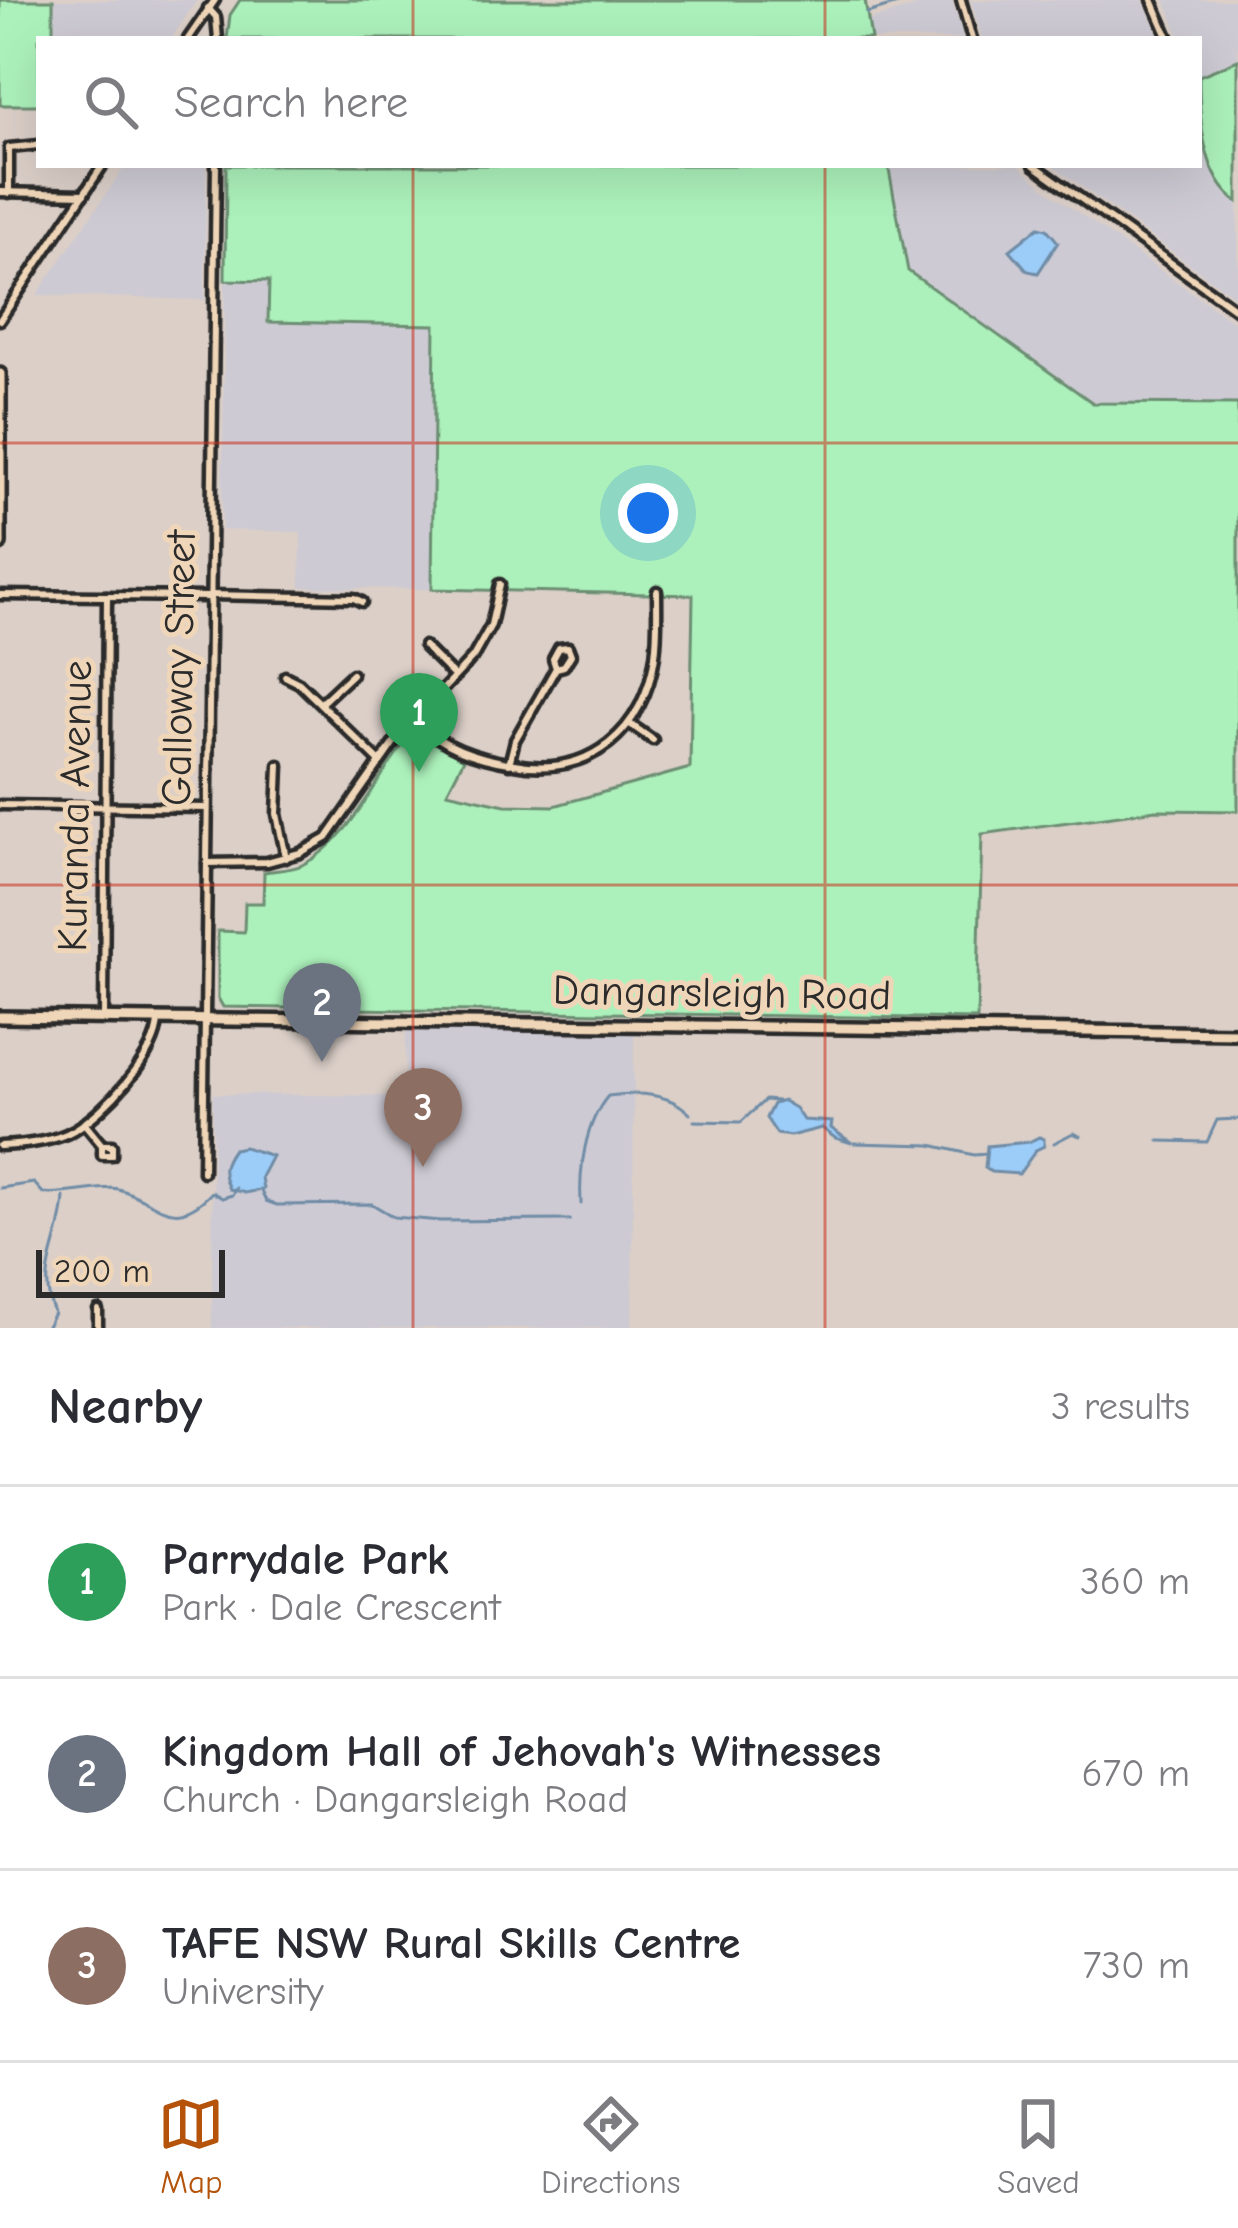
<!DOCTYPE html>
<html lang="en">
<head>
<meta charset="utf-8">
<style>
  :root { --surface:#fff; --page:#f7f7f7; --text:#2b2b33; --muted:#7c7c81; --line:#e1e1e2; --accent:#b45309 }
  body { margin:0; font-family:"Comic Neue",sans-serif; background:var(--page); color:var(--text) }
  .scale { position:absolute; left:36px; bottom:30px; width:189px; box-sizing:border-box; padding-left:12px; border:6px solid #2b2b2b; border-top:0; font-size:33px; line-height:42px; white-space:nowrap; color:#2b2b2b; -webkit-text-stroke:9px #f0d6b8; paint-order:stroke }
  .you { position:absolute; left:648px; top:513px; width:42px; height:42px; margin:-30px; border:9px solid #fff; border-radius:50%; background:#1a73e8; box-shadow:0 0 0 18px #1a73e833 }
  .badge { display:grid; place-items:center; width:78px; height:78px; border-radius:50%; background:var(--accent); color:#fff; font-size:39px; font-weight:700 }
  .pin { position:absolute; translate:-50% -99px; filter:drop-shadow(0 3px 6px #0008) }
  .pin::after { content:''; position:absolute; top:63px; width:42px; height:36px; background:inherit; clip-path:polygon(0 0,100% 0,50% 100%) }
  .list { margin:0; padding:0; list-style:none }
  h2 { display:flex; justify-content:space-between; align-items:center; height:156px; margin:0; padding:0 48px; font-size:51px }
  h2 small { font-size:39px; font-weight:400; color:var(--muted) }
  .list li { display:grid; grid-template-columns:78px 1fr auto; gap:36px; align-items:center; box-sizing:border-box; height:192px; padding:0 48px; border-top:3px solid var(--line) }
  .list b { display:block; font-size:45px; white-space:nowrap }
  .list p { margin:0; font-size:39px; white-space:nowrap; color:var(--muted) }
  .list em { font-size:39px; font-style:normal; color:var(--muted) }
  .icon { flex:none; width:66px; height:66px; fill:none; stroke:currentColor; stroke-width:2; stroke-linecap:round; stroke-linejoin:round }
  .map { position:relative; flex:none; width:1238px; height:1328px; overflow:hidden }
  .search { position:absolute; background:var(--surface); box-shadow:0 12px 48px #0002; left:36px; right:36px; top:36px; height:132px; display:flex; align-items:center; gap:30px; box-sizing:border-box; padding:0 42px; border-radius:0px; color:var(--muted); font-size:45px }
  .sheet { height:732px; background:var(--surface) }
  nav { display:flex; justify-content:space-around; align-items:center; box-sizing:border-box; height:168px; border-top:3px solid var(--line); background:var(--surface); font-size:33px; color:var(--muted) }
  nav a { display:grid; justify-items:center; gap:6px }
  nav .on { color:var(--accent) }
  .map>svg:first-child { display:block }
  .built { fill:#cdcad3 }
  .green { fill:#acf1bb; stroke:#6c8e73; stroke-width:3 }
  .water { fill:#9cccf8; stroke:#6f8ca6; stroke-width:3 }
  .lines { fill:none; stroke-linecap:round; stroke-linejoin:round }
  .stream { stroke:#6f8ca6; stroke-width:3 }
  .street-casing { stroke:#2b2b2b; stroke-width:15 }
  .secondary-casing { stroke:#2b2b2b; stroke-width:18 }
  .street { stroke:#f0d6b8; stroke-width:6 }
  .secondary { stroke:#f0d6b8; stroke-width:9 }
  .grid { fill:none; stroke:#c8321e; stroke-width:3; stroke-opacity:0.55 }
  .labels { text-anchor:middle; dominant-baseline:central; stroke-width:10; stroke-linejoin:round; paint-order:stroke }
  .street-label { font-size:42px; fill:#2b2b2b; stroke:#f0d6b8 }
</style>
</head>
<body>
<div class="map">
<svg width="1238" height="1328" viewBox="0 0 1238 1328">
  <rect width="100%" height="100%" fill="#dbcfc8"/>
  <filter id="ink" filterUnits="userSpaceOnUse"><feTurbulence type="fractalNoise" baseFrequency=".00833" numOctaves="2"/><feDisplacementMap in="SourceGraphic" scale="24" xChannelSelector="R" yChannelSelector="G"/><feConvolveMatrix kernelMatrix="1 2 1 2 8 2 1 2 1" color-interpolation-filters="sRGB"/></filter>
  <g filter="url(#ink)">
    <!-- built -->
    <g class="built">
      <path d="M53 0H197L171 39H58L53 38Z"/>
      <path d="M936 0H952L964 39H871L868 21Z"/>
      <path d="M971 0H1143L1160 39H982Z"/>
      <path d="M1165 0H1238V60L1199 76V39H1181Z"/>
      <path d="M1199 130 1226 194 1238 202V299L1052 165H1199Z"/>
      <path d="M126 165H206L205 300 37 295Z"/>
      <path d="M888 165H1018L1049 192 1238 325V404L1093 403 908 271Z"/>
      <path d="M225 280 269 281V322L435 325 432 589 300 587 301 532 222 530Z"/>
      <path d="M406 1029 634 1031 632 1328H212L213 1094 405 1096Z"/>
    </g>
    <!-- green -->
    <g class="green">
      <path d="M0 0H53V37L58 39H39V105H0Z"/>
      <path d="M240 0H865L871 39H227L230 15Z"/>
      <path d="M1238 60V202C1202 178 1199 115 1199 76Z"/>
      <path d="M226 165H888L908 271 1093 403 1238 404V811L1156 810 982 834 977 1019 223 1007 218 998V931L244 932 245 903H263L264 872C276 870 292 870 302 865 353 840 377 773 414 731L464 759 447 792 505 805 554 806 690 768 693 595 432 589 435 325 268 322 269 281 225 280Z"/>
    </g>
    <!-- water -->
    <g class="water">
      <path d="M1039 227 1047 229 1058 242 1038 273 1028 271 1010 250Z"/>
      <path d="M783 1101 795 1108 803 1120 832 1122 831 1128 852 1143 835 1138 822 1128 790 1136 777 1134 766 1118 773 1104Z"/>
      <path d="M1039 1137 1044 1139V1146L1036 1150 1019 1174 991 1172 985 1168 987 1146 1029 1142Z"/>
      <path d="M244 1147 272 1156 261 1177 263 1189 245 1193 229 1189C221 1172 222 1164 233 1149Z"/>
    </g>
    <g class="lines">
      <!-- stream -->
      <g class="stream">
        <path d="M867 13 911 0"/>
        <path d="M694 1121 741 1122 765 1100 777 1101"/>
        <path d="M1159 1141 1207 1142 1217 1120 1238 1119"/>
        <path d="M854 1143 931 1145 974 1155 986 1154"/>
        <path d="M1054 1143 1073 1133 1080 1136"/>
        <path d="M0 1188 34 1183 43 1193C64 1196 106 1185 118 1189 158 1200 172 1234 212 1192L222 1198 232 1195 236 1188"/>
        <path d="M261 1191 266 1201 277 1205 372 1204 394 1217 441 1221 570 1220"/>
        <path d="M581 1204C579 1169 585 1123 608 1096 635 1092 670 1092 690 1114"/>
        <path d="M46 1328 54 1313C36 1270 62 1242 64 1197"/>
      </g>
      <!-- street casing -->
      <g class="street-casing">
        <g id="street">
          <path d="M961 0 972 39"/>
          <path d="M1152 0 1169 39"/>
          <path d="M208 8 216 17 218 39"/>
          <path d="M188 39 215 0"/>
          <path d="M1034 165 1238 311"/>
          <path d="M0 192 84 194"/>
          <path d="M9 193V148L39 145"/>
          <path d="M0 320 103 165"/>
          <path d="M0 595 210 597"/>
          <path d="M210 595 354 598 362 602"/>
          <path d="M424 646 454 676"/>
          <path d="M285 676 299 683 379 761"/>
          <path d="M321 703 352 674"/>
          <path d="M414 720C444 747 474 758 514 764 590 778 644 731 655 656 658 634 657 612 657 591"/>
          <path d="M630 724 653 740"/>
          <path d="M509 764 515 740 556 668 553 659 559 648 568 647 571 655 564 666 556 668"/>
          <path d="M279 765 277 814 286 858"/>
          <path d="M0 805 207 808"/>
          <path d="M207 863 267 862 300 853 327 838 395 741 473 657 491 625 500 584"/>
          <path d="M104 1016 107 596"/>
          <path d="M84 1123 102 1145V1155H112V1145H102"/>
          <path d="M0 1146C23 1145 54 1142 74 1130 104 1113 157 1056 158 1020"/>
          <path d="M203 1172 216 165"/>
          <path d="M98 1328V1310"/>
        </g>
      </g>
      <!-- secondary casing -->
      <g class="secondary-casing">
        <g id="secondary">
          <path d="M0 374V544"/>
          <path d="M0 1017 1238 1033"/>
        </g>
      </g>
      <!-- street -->
      <use href="#street" class="street"/>
      <!-- secondary -->
      <use href="#secondary" class="secondary"/>
    </g>
  </g>
  <!-- grid -->
  <path class="grid" d="M413 0V39M825 0V39M413 165V1328M825 165V1328M0 443H1238M0 885H1238"/>
  <g class="labels">
    <!-- street labels -->
    <g class="street-label">
      <text transform="translate(179 668) rotate(-89)">Galloway Street</text>
      <text transform="translate(75 806) rotate(-89)">Kuranda Avenue</text>
      <text transform="translate(722 993) rotate(1)">Dangarsleigh Road</text>
    </g>
  </g>
</svg>
<div class="scale">200 m</div>
<div class="you"></div>
<div class="pin badge" style="left:419px;top:772px;background:#2e9e5b">1</div>
<div class="pin badge" style="left:322px;top:1062px;background:#6b7280">2</div>
<div class="pin badge" style="left:423px;top:1167px;background:#8d6e63">3</div>
<div class="search"><svg class="icon" aria-label="search" viewBox="0 0 24 24"><circle cx="10" cy="10" r="6"/><path d="M15 15l6 6"/></svg>Search here</div>
</div>
<section class="sheet">
<h2>Nearby<small>3 results</small></h2>
<ul class="list">
<li><span class="badge" style="background:#2e9e5b">1</span><div><b>Parrydale Park</b><p>Park · Dale Crescent</p></div><em>360 m</em></li>
<li><span class="badge" style="background:#6b7280">2</span><div><b>Kingdom Hall of Jehovah's Witnesses</b><p>Church · Dangarsleigh Road</p></div><em>670 m</em></li>
<li><span class="badge" style="background:#8d6e63">3</span><div><b>TAFE NSW Rural Skills Centre</b><p>University</p></div><em>730 m</em></li>
</ul>
</section>
<nav>
<a class="on"><svg class="icon" aria-label="map" viewBox="0 0 24 24"><path d="M3 6l6-2 6 2 6-2v14l-6 2-6-2-6 2zM9 4v14M15 6v14"/></svg>Map</a>
<a><svg class="icon" aria-label="directions" viewBox="0 0 24 24"><path d="M12 3l9 9-9 9-9-9zM9 14v-3h6M13 9l2 2-2 2"/></svg>Directions</a>
<a><svg class="icon" aria-label="saved" viewBox="0 0 24 24"><path d="M7 4h10v16l-5-4-5 4z"/></svg>Saved</a>
</nav>
</body>
</html>
